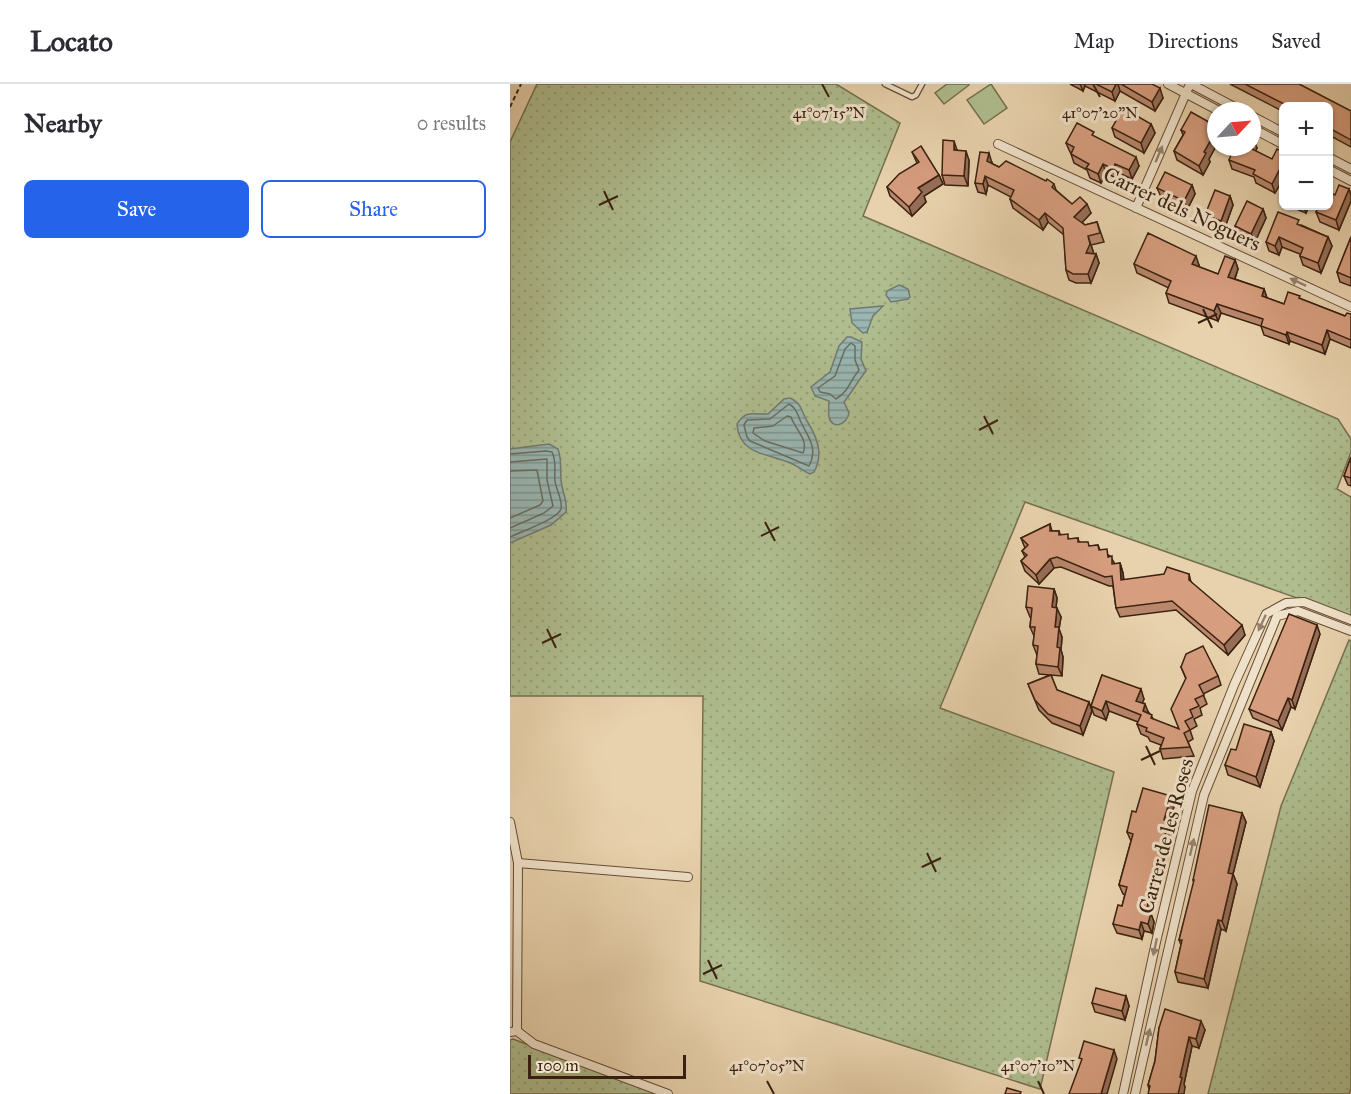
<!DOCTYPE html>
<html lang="en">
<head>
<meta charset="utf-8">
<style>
  :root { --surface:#fff; --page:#f2f2f3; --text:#2b2b33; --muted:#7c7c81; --line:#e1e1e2; --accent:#2563eb }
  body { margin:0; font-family:"IM FELL Great Primer",serif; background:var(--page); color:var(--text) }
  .controls { position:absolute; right:18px; top:18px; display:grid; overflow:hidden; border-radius:9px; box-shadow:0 2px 4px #0004 }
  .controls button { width:54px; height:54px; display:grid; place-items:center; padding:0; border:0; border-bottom:2px solid var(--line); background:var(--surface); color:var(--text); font:30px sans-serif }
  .compass { position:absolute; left:697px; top:18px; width:54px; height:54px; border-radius:50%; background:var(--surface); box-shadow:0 2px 4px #0004; rotate:64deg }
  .scale { position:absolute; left:18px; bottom:15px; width:158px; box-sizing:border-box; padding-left:6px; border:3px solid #3b210f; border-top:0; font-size:16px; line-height:21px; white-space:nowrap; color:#3b210f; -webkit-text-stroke:4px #f0e2ca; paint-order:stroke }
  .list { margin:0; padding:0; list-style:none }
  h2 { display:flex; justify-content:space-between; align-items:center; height:78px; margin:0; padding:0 24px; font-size:26px }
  h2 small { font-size:20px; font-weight:400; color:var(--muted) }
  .actions { display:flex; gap:12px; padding:18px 24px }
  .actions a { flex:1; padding:14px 0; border:2px solid var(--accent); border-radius:9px; text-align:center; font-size:21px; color:var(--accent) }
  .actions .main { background:var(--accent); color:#fff }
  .map { position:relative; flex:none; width:841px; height:1010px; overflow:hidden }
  header { display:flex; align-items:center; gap:36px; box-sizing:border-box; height:84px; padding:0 30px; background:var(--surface); border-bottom:2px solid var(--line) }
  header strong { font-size:28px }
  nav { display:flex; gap:33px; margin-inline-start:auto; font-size:21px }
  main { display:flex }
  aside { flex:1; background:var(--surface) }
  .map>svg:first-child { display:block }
  .grass { fill:url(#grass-dots); stroke:#756f4f; stroke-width:1.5 }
  .pitch { fill:#afbd8f; stroke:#756f4f; stroke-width:1.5 }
  .water { fill:url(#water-rules); stroke:#737a71; stroke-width:1.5 }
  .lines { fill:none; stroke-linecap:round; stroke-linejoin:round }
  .shore { stroke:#6a6c60; stroke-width:1.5 }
  .service-casing { stroke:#664d36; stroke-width:7 }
  .minor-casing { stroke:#664d36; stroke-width:10 }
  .path { stroke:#3b210f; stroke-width:2; stroke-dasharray:4.5 3; stroke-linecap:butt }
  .service { stroke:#f0e2ca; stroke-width:4.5 }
  .minor { stroke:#f0e2ca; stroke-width:8 }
  .wall { fill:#b8876c; stroke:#3b210f; stroke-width:1.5 }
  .shaded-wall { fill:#966e58; stroke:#3b210f; stroke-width:1.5 }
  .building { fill:#d69d7e; stroke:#3b210f; stroke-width:1.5 }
  .oneway { fill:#96826c }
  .ticks { fill:none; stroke:#3b210f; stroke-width:2 }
  .labels { text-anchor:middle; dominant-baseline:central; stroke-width:6; stroke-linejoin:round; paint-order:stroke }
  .street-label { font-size:21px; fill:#3b210f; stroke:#f0e2ca }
  .ticks-label { font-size:15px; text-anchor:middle; fill:#3b210f; stroke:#f0e2ca; stroke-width:6; stroke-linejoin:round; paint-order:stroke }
</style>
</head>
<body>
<header>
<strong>Locato</strong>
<nav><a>Map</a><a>Directions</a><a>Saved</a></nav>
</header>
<main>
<aside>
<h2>Nearby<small>0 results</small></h2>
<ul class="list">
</ul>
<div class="actions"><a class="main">Save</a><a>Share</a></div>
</aside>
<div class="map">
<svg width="841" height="1010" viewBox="0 0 841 1010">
  <defs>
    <pattern id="grass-dots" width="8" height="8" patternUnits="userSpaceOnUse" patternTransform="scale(1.5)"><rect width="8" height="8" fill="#afbd8f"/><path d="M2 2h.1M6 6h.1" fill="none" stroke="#97a27a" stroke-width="1.8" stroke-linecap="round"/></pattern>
    <pattern id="water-rules" width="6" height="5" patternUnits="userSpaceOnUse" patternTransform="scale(1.5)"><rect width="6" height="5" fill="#99b6b2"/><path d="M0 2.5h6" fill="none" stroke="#7e948f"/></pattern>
  </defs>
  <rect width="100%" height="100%" fill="#e8d2ad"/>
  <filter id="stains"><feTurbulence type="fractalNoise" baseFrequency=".00333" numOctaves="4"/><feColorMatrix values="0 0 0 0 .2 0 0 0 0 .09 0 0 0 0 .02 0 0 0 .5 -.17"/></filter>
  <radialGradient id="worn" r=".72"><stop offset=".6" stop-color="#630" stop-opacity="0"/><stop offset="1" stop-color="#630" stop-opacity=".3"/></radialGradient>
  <!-- grass -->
  <g class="grass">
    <path d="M27 0H326L390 39 353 132 828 335 841 355V368L827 405 841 413V533L515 418 430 624 604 688 530 1005 190 897 193 612H0V58Z"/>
    <path d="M839 556 841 557V1004L839 1010H698L771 722Z"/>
    <path d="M3 955 147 1010H0V956Z"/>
  </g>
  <!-- pitch -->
  <g class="pitch">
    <path d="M437 0H458L459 1 434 20 425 9Z"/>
    <path d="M481 0 497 24 474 40 457 16Z"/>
  </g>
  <!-- water -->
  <g class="water">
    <path d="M389 201 398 205 400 213 398 215 381 218 376 211 377 207Z"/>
    <path d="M373 222 363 232 357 248 353 249 342 239 340 225Z"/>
    <path d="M337 253H341L352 258 351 275 356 287C348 297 342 308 334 318L339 329C337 341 322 346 319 333 318 328 319 322 319 317L305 312 301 303 320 288 329 262Z"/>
    <path d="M280 314C292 319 291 327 297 337 307 353 314 370 304 388L300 390C295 388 293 386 288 383 267 369 229 375 227 340 237 325 243 331 258 330L274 315Z"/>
    <path d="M39 360 48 365C52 376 50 384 51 395 51 406 58 416 56 428L41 441 0 459V365Z"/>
  </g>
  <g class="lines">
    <!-- shore -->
    <g class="shore">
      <path d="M341 259 345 262V276L349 286C339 298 340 306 326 315L320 310 310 308 308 304 325 292 335 265Z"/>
      <path d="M279 320C286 324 287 329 290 336 297 352 309 363 299 382L240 357 237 353 234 341 237 336 260 335Z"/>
      <path d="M277 332 281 333C285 345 299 356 293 369L255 357 243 349 244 344 263 342Z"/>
      <path d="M0 370 36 367 42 368C47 378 44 387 45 397 46 406 53 416 51 425 48 435 10 448 0 453"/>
      <path d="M0 378 37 375V396L43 422 34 429 0 444"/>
      <path d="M0 387 27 386 33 417 30 421 0 434"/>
    </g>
    <!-- service casing -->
    <g class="service-casing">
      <path id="service" d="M375 0 402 13 406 11 412 0"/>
    </g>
    <!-- minor casing -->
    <g class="minor-casing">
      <g id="minor">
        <path d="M658 0 709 27"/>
        <path d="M681 0 732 27"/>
        <path d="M742 32 774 49"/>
        <path d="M742 44 774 61"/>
        <path d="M488 60 841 223"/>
        <path d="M818 73 841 85"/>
        <path d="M818 85 841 97"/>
        <path d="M626 124 680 0"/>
        <path d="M0 738 8 779 7 947"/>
        <path d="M8 779 178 793"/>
        <path d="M0 948 7 947 24 960 158 1010"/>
        <path d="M613 1010 646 858 682 707 724 601 756 530 776 519 794 518 841 536"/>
        <path d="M625 1010 694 711 767 532 788 527 841 547"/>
      </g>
    </g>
    <!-- path -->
    <path class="path" d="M0 23 11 0"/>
    <!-- service -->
    <use href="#service" class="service"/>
    <!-- minor -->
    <use href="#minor" class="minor"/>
  </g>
  <!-- wall -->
  <g class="wall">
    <path d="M560 0H642L653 14 645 27 610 7 605 17 575 2 573 7Z"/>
    <path d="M720 0H789L841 27V63L819 51V22H774V28Z"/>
    <path d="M641 40 645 49 634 69 605 53 602 44Z"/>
    <path d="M706 42V62L699 75 700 78 693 91 667 76 664 67 673 51 671 46Z"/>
    <path d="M585 53 629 82 622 95 609 89 606 94 596 89 591 99 580 94 577 86 564 79 561 70V69L560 68 556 59Z"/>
    <path d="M743 55 747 64 745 67 762 75 774 68V93L765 109 746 99 744 93 722 85 719 76Z"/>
    <path d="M447 66 459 76 458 102 435 101 432 91Z"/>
    <path d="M402 68 429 91 433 100 414 112 416 118 402 132 380 112 377 103 407 79Z"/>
    <path d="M482 79V80L489 83 544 100 546 106 562 120 581 129 572 138 575 141 587 138 594 158 581 161 584 170H586L589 179 581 199H566L559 196 556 186 554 151 538 138 533 146 503 124 500 115 501 113 478 101 476 110 468 108 465 99Z"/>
    <path d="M682 101 685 110 677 126 651 113 647 104Z"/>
    <path d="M839 105 841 111V117L829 146 810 138 806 128 825 111Z"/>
    <path d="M720 112 723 121 714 146 699 141 695 131Z"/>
    <path d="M779 122H799L796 129Z"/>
    <path d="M753 125 756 134 744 160 728 152 725 142Z"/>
    <path d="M791 141 818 153 822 162 811 189 793 181 790 172V170L772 163 769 171 759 167 756 158Z"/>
    <path d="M841 153V202L830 198 827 188Z"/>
    <path d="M725 176 728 185 725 195 754 205 757 214 774 220 791 215 835 232 841 230V264L820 255 815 270 780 257 779 260 754 251 751 242 711 229 708 237 659 219 656 209 659 204 627 189 624 180 689 181V183L708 190Z"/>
    <path d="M841 373V402L838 401 834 392Z"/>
    <path d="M540 440 542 447H549L550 450 560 455 568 454 569 458 580 462 588 461 590 466 600 472 605 480 610 479 613 489 614 496 679 490 681 498 735 551 718 571 666 526 610 533 606 524 603 502H599L551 483 544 484 529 500 515 487 511 477 515 473 512 467 515 464 511 454Z"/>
    <path d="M544 505 547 514 546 524 551 533 549 545 552 553 551 566 553 573 552 592 541 591 547 606 579 618 582 627 573 651 542 639 529 626 518 600 540 591 529 590 526 580 527 571 523 561 524 552 520 543 521 533H520L516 523Z"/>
    <path d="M810 550 785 625 781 623 772 646 743 634 739 625Z"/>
    <path d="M671 583 708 592 711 601 693 610 697 620 690 624 692 631 684 635 687 642 680 646 683 655 678 658 684 672 653 675 650 665 651 661 640 657 638 653 631 650 627 640 628 638 599 627 596 636 584 631 581 622 592 591 634 615 632 619 644 636 669 645 676 595Z"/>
    <path d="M761 648 764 657 750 703 718 691 715 681 726 666Z"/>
    <path d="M661 712 664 722 660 738 663 746 645 804 647 808 641 830 644 838 642 849 634 847 632 855 607 849 603 840 612 822 615 811 613 810 609 801 621 757 617 748 626 728Z"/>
    <path d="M732 729 736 738 723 790 727 800 716 847 711 845 698 904 668 898 665 888 671 861 669 856 684 799 683 796Z"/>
    <path d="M616 912 619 922 615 936 585 928 582 919Z"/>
    <path d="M649 944 695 946 689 964 682 962 674 1000 675 1003 639 1005 638 1001 645 977Z"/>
  </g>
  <!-- shaded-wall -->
  <g class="shaded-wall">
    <path d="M570 0H574L575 2 573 7Z"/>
    <path d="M606 0H608L610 7 605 17 602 8Z"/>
    <path d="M650 4 653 14 645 27 642 18Z"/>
    <path d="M641 40 645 49 634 69 631 59Z"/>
    <path d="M706 47V62L699 75 700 78 693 91 689 82 694 68Z"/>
    <path d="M743 55 747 64 743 73 740 63H742Z"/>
    <path d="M444 57 447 66H444Z"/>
    <path d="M456 67 459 76 458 102 454 92Z"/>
    <path d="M479 69 482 79 481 87 477 77Z"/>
    <path d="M626 73 629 82 622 95 619 86Z"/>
    <path d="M774 77V93L765 109 762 100Z"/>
    <path d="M593 80 596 89 591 99 588 90Z"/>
    <path d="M605 80 609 89 606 94 603 85Z"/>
    <path d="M429 91 433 100 414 112 416 118 402 132 399 123 408 104Z"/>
    <path d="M475 92 478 101 476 110 473 100Z"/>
    <path d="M682 101 685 110 677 126 674 117Z"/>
    <path d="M839 105 841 111V117L829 146 826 136Z"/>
    <path d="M720 112 723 121 714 146 711 137Z"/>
    <path d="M577 120 581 129 568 143 564 133Z"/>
    <path d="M793 122H799L796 129Z"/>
    <path d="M753 125 756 134 744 160 741 150Z"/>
    <path d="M535 129 538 138 533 146 529 136Z"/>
    <path d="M578 152 584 170 576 169Z"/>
    <path d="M769 153 772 163 769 171 765 162Z"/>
    <path d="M818 153 822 162 811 189 808 179Z"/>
    <path d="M586 170 589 179 581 199 578 190Z"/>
    <path d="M686 172 689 181 686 189 682 180Z"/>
    <path d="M725 176 728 185 722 202 718 193Z"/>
    <path d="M754 205 757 214 752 212Z"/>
    <path d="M707 220 711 229 708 237 704 227Z"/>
    <path d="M817 246 820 255 815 270 812 261Z"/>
    <path d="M777 248 780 257 779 260 776 251Z"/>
    <path d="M540 475 544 484 529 500 526 491Z"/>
    <path d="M610 479 613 489 614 505 611 496Z"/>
    <path d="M544 505 547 514 545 533 542 523Z"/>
    <path d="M547 524 551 533 549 545 552 553 551 566 553 573 552 592 548 583 545 543Z"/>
    <path d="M732 541 735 551 718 571 714 561Z"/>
    <path d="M807 541 810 550 785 625 782 616Z"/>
    <path d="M631 605 634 615 630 626 626 617Z"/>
    <path d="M778 614 781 623 772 646 768 637Z"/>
    <path d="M596 617 599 627 596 636 592 627Z"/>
    <path d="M579 618 582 627 573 651 570 642Z"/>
    <path d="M635 620 639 630 633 627Z"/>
    <path d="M761 648 764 657 750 703 746 693Z"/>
    <path d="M661 712 664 722 660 738 663 746 645 804 647 808 641 830 644 838 642 849 638 840 636 828 641 798 654 736Z"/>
    <path d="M732 729 736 738 721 798 718 789Z"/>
    <path d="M723 790 727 800 716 847 712 837Z"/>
    <path d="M708 836 711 845 698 904 694 895Z"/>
    <path d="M631 838 634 847 632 855 629 846Z"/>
    <path d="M616 912 619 922 615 936 612 927Z"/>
    <path d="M691 937 695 946 689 964 686 955Z"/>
    <path d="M679 953 682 962 674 1000 675 1003 674 1010H668L670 993Z"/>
    <path d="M604 966 607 975 597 1010H591Z"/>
  </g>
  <!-- building -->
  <g class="building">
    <path d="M586 0H606L602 8Z"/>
    <path d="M611 0H642L650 4 642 18Z"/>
    <path d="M735 0H789L841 27V56L819 44V22H778Z"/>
    <path d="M613 24 641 40 631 59 602 44Z"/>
    <path d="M681 28 706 42V47L694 68 696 69 689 82 664 67 675 48 671 46Z"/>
    <path d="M567 39 584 48 582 51 626 73 619 86 605 80 603 85 593 80 588 90 576 84 579 80 561 70 564 63 556 59Z"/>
    <path d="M433 56 444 57V66L456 67 454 92 432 91Z"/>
    <path d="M411 62 429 91 408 104 412 108 399 123 377 103 389 90 409 78 402 68Z"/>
    <path d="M724 63H740V64L762 75 767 65 774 68V77L762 100 743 90 745 86 719 76Z"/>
    <path d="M470 68 479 69 477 77 489 83 496 77 536 97 537 95 544 100 542 103 562 120 570 113 577 120 564 133 575 141 587 138 590 149 578 152 580 160 576 169 586 170 578 190H563L556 186 553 144 535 129 529 136 500 115 504 106 475 92 473 100 465 99Z"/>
    <path d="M655 88 682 101 674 117 647 104Z"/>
    <path d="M829 101 839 105 826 136 806 128 809 122H819V108L825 111Z"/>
    <path d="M705 106 720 112 711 137 695 131Z"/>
    <path d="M737 117 753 125 741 150 725 142Z"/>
    <path d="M768 128 789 136 787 140 818 153 808 179 790 172 793 164 769 153 765 162 756 158Z"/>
    <path d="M638 149 686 172 682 180 708 190 715 172 725 176 718 193 754 205 752 212 774 220 778 208 790 212 789 214 835 232 837 229 841 230V256L817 246 812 261 777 248 776 251 751 242 753 235 707 220 704 227 656 209 661 197 624 180Z"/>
    <path d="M841 153V194L827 188Z"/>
    <path d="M841 373V394L834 392Z"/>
    <path d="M540 440V447H549V451L558 450V455L568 454V458H578L579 462 588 461 589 466 597 465 598 473 602 472V480L610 479 611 496 654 490 657 483 679 490V496L732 541 714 561 662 517 606 524 602 492 595 493 547 473 540 475 526 491 511 477 517 471 512 467 518 461 511 454Z"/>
    <path d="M518 502 544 505 542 523 547 524 545 543H549L547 563 550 564 548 583 526 580 528 562 523 561 525 543H520L522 524 516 523Z"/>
    <path d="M779 530 807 541 782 616 778 614 768 637 739 625Z"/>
    <path d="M693 562 708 592 689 601 694 611 685 615 689 622 680 626 683 633 675 637 680 646 674 649 680 663 650 665 654 654 636 647 637 644 627 640 631 631 596 617 592 627 581 622 592 591 631 605 626 617 635 620 633 627 642 631 641 634 669 645 661 625 676 594 671 583 676 570Z"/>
    <path d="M541 591 547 606 579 618 570 642 538 630 525 616 518 600Z"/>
    <path d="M734 640 761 648 746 693 715 681 721 665 726 666Z"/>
    <path d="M633 704 661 712 654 736 659 737 641 798 643 799 636 828 641 829 638 840 631 838 629 846 603 840 608 821 612 822 617 803 609 801 623 750 617 748 622 727 626 728Z"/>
    <path d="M699 721 732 729 718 789 723 790 712 837 708 836 694 895 665 888 672 856H669L684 796H683Z"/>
    <path d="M586 904 616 912 612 927 582 919Z"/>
    <path d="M655 925 691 937 686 955 679 953 670 993 672 994 668 1010H638L640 1002 638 1001 645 977 649 944Z"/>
    <path d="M574 957 604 966 591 1010H559L572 975 569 974Z"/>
    <path d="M497 1004 511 1008 510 1010H495Z"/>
  </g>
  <!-- one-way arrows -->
  <defs><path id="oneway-solid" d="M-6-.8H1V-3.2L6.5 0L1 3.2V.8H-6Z" transform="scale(1.5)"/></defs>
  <g class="oneway">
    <use href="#oneway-solid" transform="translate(649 70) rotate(-67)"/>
    <use href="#oneway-solid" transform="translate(788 198) rotate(-155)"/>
    <use href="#oneway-solid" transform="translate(752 539) rotate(115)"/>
    <use href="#oneway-solid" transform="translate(682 763) rotate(-77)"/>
    <use href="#oneway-solid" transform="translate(645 863) rotate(102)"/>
    <use href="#oneway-solid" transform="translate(638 953) rotate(-77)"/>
  </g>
  <!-- ticks -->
  <path class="ticks" d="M312 0 319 13M583 0 590 13M94 107 103 126M89 121 108 112M693 225 702 244M688 239 707 230M474 332 483 350M469 346 488 336M255 438 265 457M251 452 269 443M37 545 46 564M32 559 51 550M636 662 645 681M631 676 650 667M417 769 426 788M412 783 431 774M198 876 207 895M193 890 212 881M257 997 264 1010M528 997 534 1010"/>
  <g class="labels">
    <!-- street labels -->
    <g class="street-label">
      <text transform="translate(672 125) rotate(25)">Carrer dels Noguers</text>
      <text transform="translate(656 752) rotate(-75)">Carrer de les Roses</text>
    </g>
  </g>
  <g class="ticks-label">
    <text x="319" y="34">41°07'15"N</text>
    <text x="590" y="34">41°07'20"N</text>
    <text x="257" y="987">41°07'05"N</text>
    <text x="528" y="987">41°07'10"N</text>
  </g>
  <rect width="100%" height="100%" filter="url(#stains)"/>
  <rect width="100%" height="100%" fill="url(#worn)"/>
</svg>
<div class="controls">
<button>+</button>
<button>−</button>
</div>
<svg class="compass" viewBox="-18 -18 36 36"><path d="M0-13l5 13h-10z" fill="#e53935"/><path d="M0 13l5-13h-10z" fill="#7c7c81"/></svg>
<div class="scale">100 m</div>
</div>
</main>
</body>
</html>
